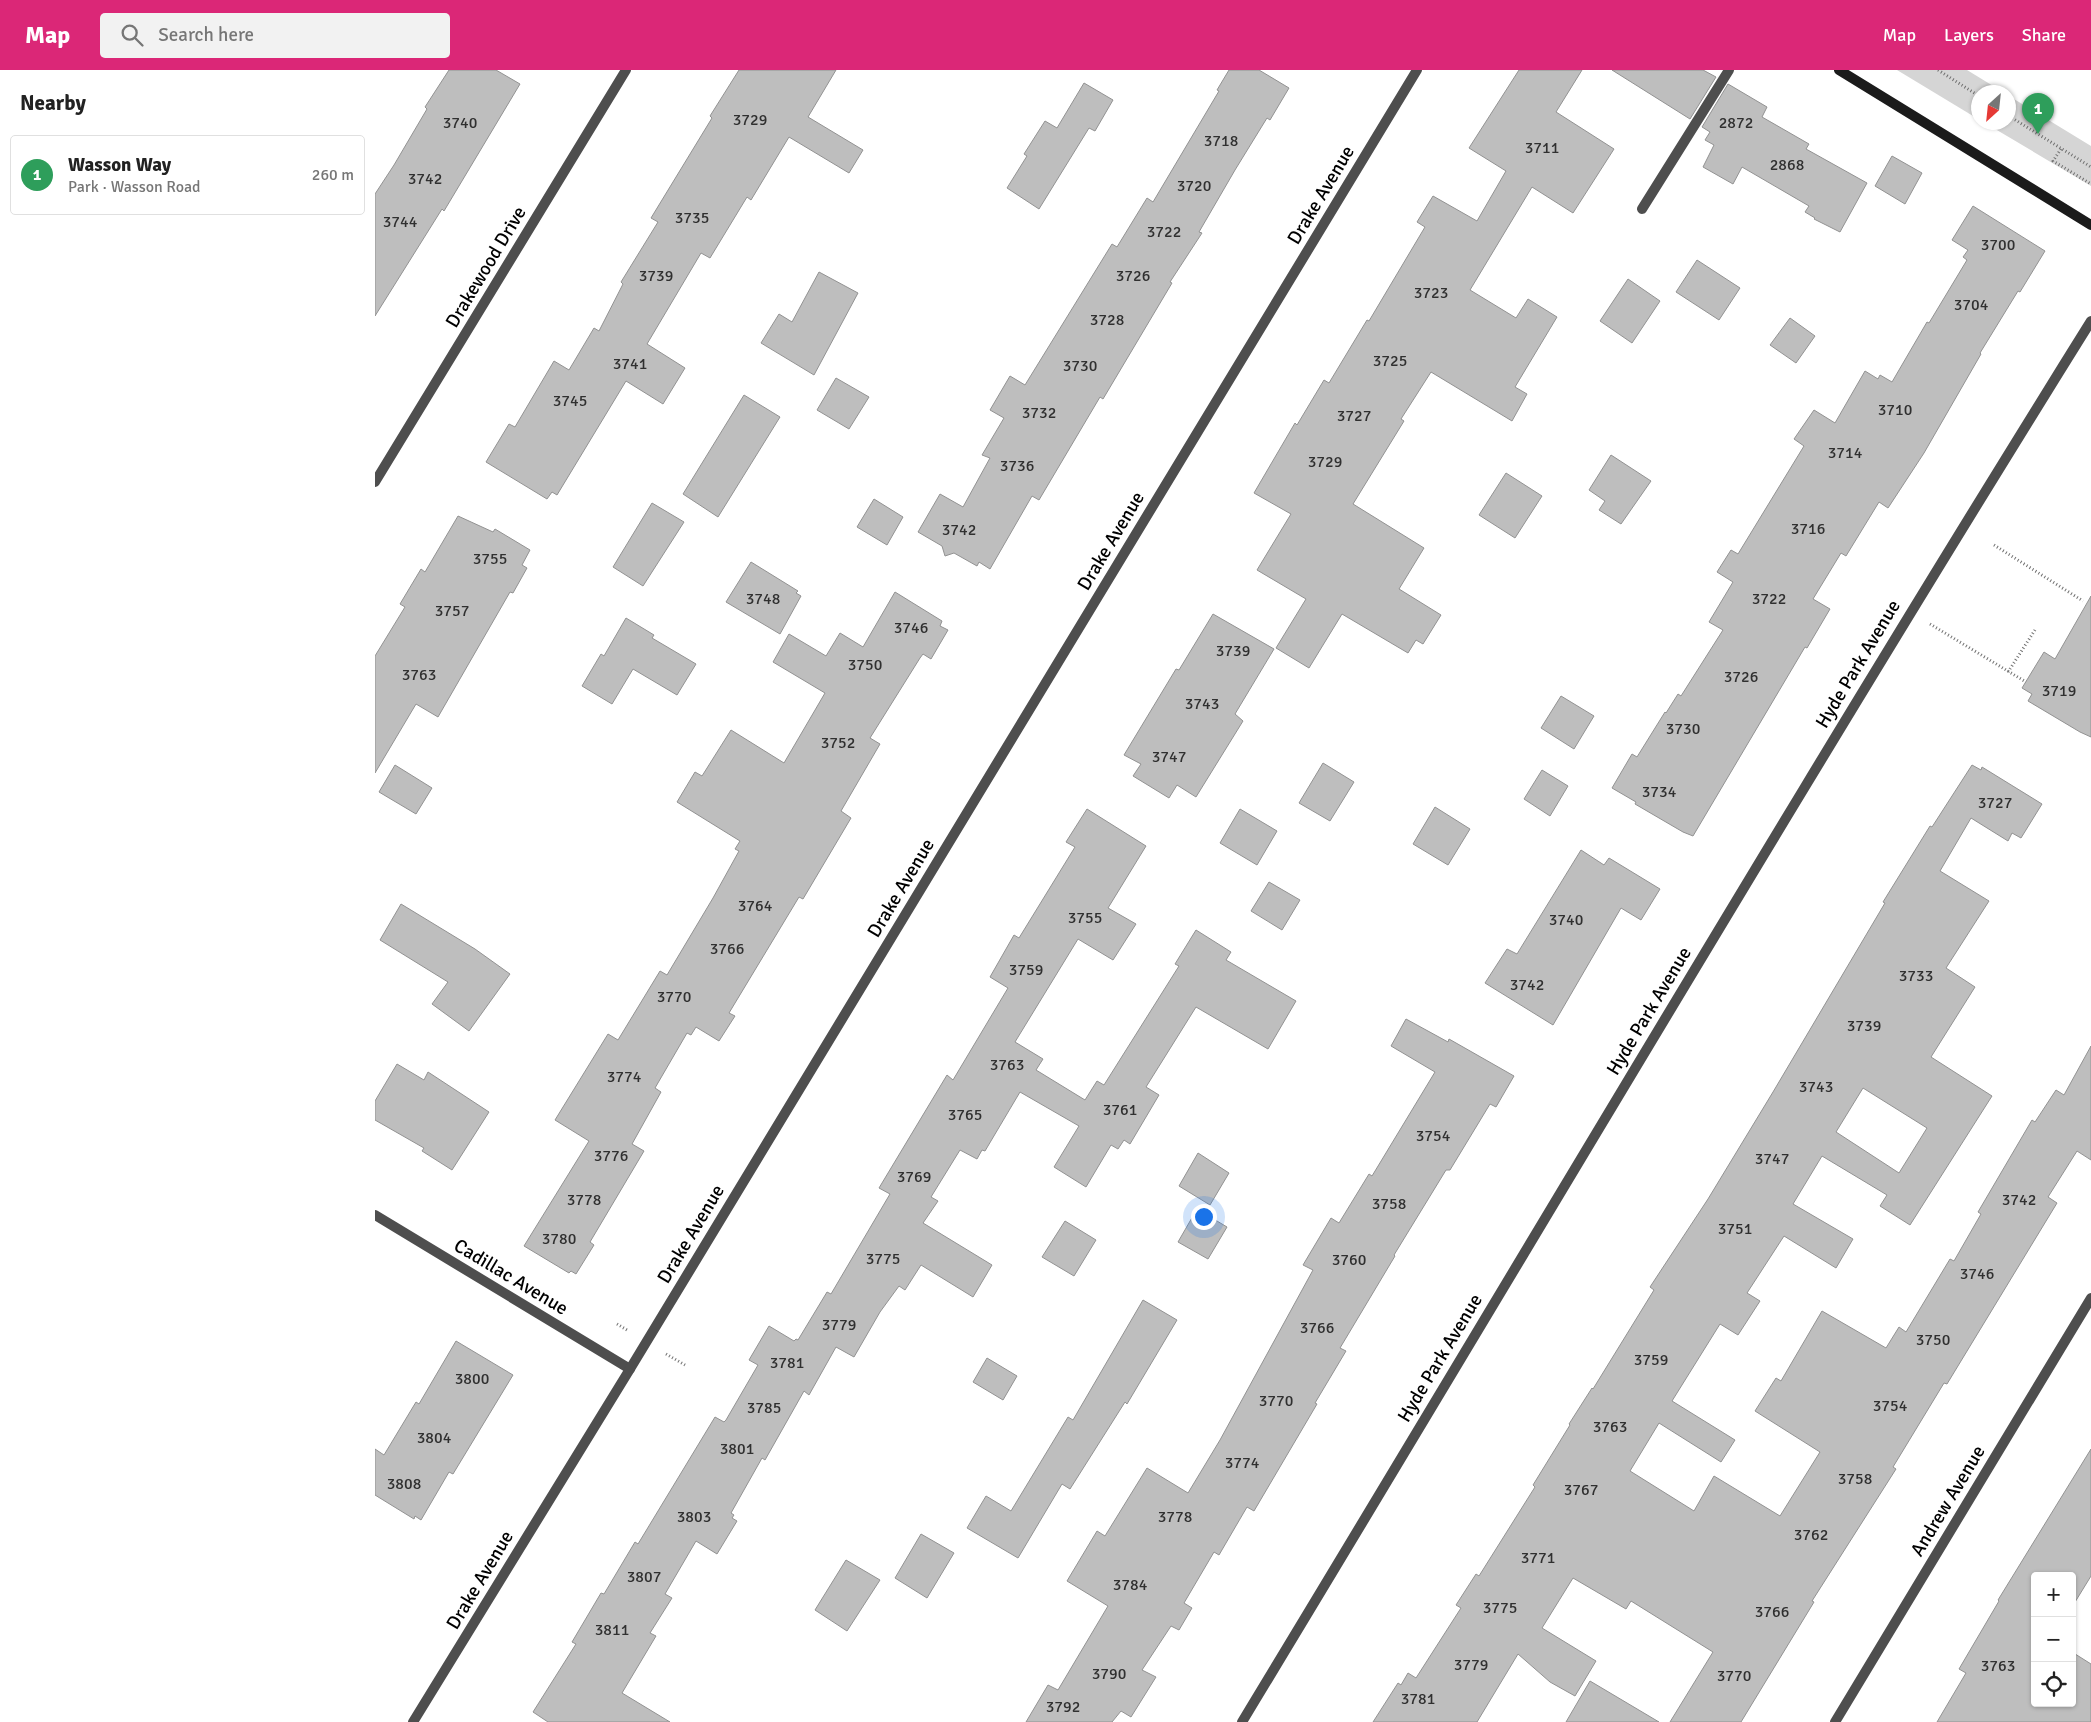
<!DOCTYPE html>
<html lang="en">
<head>
<meta charset="utf-8">
<style>
  :root { --surface:#fff; --page:#f2f2f2; --text:#222; --muted:#767676; --line:#e0e0e0; --accent:#db2777 }
  body { margin:0; font-family:Signika,sans-serif; background:var(--page); color:var(--text) }
  .controls { position:absolute; right:15px; bottom:15px; display:grid; overflow:hidden; border-radius:5px; box-shadow:0 1px 4px #0004 }
  .controls button { width:45px; height:45px; display:grid; place-items:center; padding:0; border:0; border-bottom:1px solid var(--line); background:var(--surface); color:var(--text); font:25px sans-serif }
  .compass { position:absolute; left:1596px; top:15px; width:45px; height:45px; border-radius:50%; background:var(--surface); box-shadow:0 1px 4px #0004; rotate:207deg }
  .you { position:absolute; left:828px; top:1146px; width:18px; height:18px; margin:-12px; border:4px solid #fff; border-radius:50%; background:#1a73e8; box-shadow:0 0 0 8px #1a73e833 }
  .badge { display:grid; place-items:center; width:32px; height:32px; border-radius:50%; background:var(--accent); color:#fff; font-size:16px; font-weight:700 }
  .pin { position:absolute; translate:-50% -41px; filter:drop-shadow(0 1px 2px #0008) }
  .pin::after { content:''; position:absolute; top:26px; width:18px; height:15px; background:inherit; clip-path:polygon(0 0,100% 0,50% 100%) }
  .list { margin:0; padding:0; list-style:none }
  h2 { display:flex; justify-content:space-between; align-items:center; height:65px; margin:0; padding:0 20px; font-size:21px }
  h2 small { font-size:16px; font-weight:400; color:var(--muted) }
  .list li { display:grid; grid-template-columns:32px 1fr auto; gap:15px; align-items:center; box-sizing:border-box; height:80px; margin:0 10px 10px; padding:0 10px; border:1px solid var(--line); border-radius:5px }
  .list b { display:block; font-size:19px; white-space:nowrap }
  .list p { margin:0; font-size:16px; white-space:nowrap; color:var(--muted) }
  .list em { font-size:16px; font-style:normal; color:var(--muted) }
  .icon { flex:none; width:28px; height:28px; fill:none; stroke:currentColor; stroke-width:2; stroke-linecap:round; stroke-linejoin:round }
  .map { position:relative; flex:none; width:1716px; height:1652px; overflow:hidden }
  header { display:flex; align-items:center; gap:30px; box-sizing:border-box; height:70px; padding:0 25px; background:var(--accent); color:#fff }
  header strong { font-size:24px }
  nav { display:flex; gap:28px; margin-inline-start:auto; font-size:18px }
  .search { width:350px; height:45px; background:var(--page); display:flex; align-items:center; gap:12px; box-sizing:border-box; padding:0 18px; border-radius:5px; color:var(--muted); font-size:19px }
  main { display:flex }
  aside { flex:1; background:var(--surface) }
  .map>svg:first-child { display:block }
  .green { fill:#d5d5d5 }
  .building { fill:#bebebe; stroke:#929292; fill-rule:evenodd }
  .lines { fill:none; stroke-linecap:round; stroke-linejoin:round }
  .path { stroke:#707070; stroke-width:3; stroke-dasharray:1 2.5; stroke-linecap:butt }
  .lane { stroke:#4e4e4e; stroke-width:10 }
  .street { stroke:#4e4e4e; stroke-width:10 }
  .secondary { stroke:#1b1b1b; stroke-width:10 }
  .labels { text-anchor:middle; dominant-baseline:central; stroke-width:4; stroke-linejoin:round; paint-order:stroke }
  .number-label { font-size:16px; fill:#303030 }
  .street-label { font-size:19px; fill:#000; stroke:#fff }
</style>
</head>
<body>
<header>
<strong>Map</strong>
<div class="search"><svg class="icon" aria-label="search" viewBox="0 0 24 24"><circle cx="10" cy="10" r="6"/><path d="M15 15l6 6"/></svg>Search here</div>
<nav><a>Map</a><a>Layers</a><a>Share</a></nav>
</header>
<main>
<aside>
<h2>Nearby<small></small></h2>
<ul class="list">
<li><span class="badge" style="background:#2e9e5b">1</span><div><b>Wasson Way</b><p>Park · Wasson Road</p></div><em>260 m</em></li>
</ul>
</aside>
<div class="map">
<svg width="1716" height="1652" viewBox="0 0 1716 1652">
  <rect width="100%" height="100%" fill="#fff"/>
  <!-- green -->
  <g class="green">
    <path d="M1522 0H1592L1628 22H1604L1603 49Z"/>
    <path d="M1634 26 1716 76V116L1610 53 1634 52Z"/>
  </g>
  <!-- building -->
  <g class="building">
    <path d="M74 0H121L145 14 69 141 67 139 0 246V124L19 95 52 39 50 37Z"/>
    <path d="M364 0H461L433 47 488 80 474 103 414 67 376 130 372 127 335 188 326 183 272 274 310 298 288 334 251 311 182 425 177 422 172 429 111 392 134 354 140 357 179 291 194 300 219 258 224 261 248 214 246 212 283 152 276 148 337 48 335 46Z"/>
    <path d="M854 0H884L914 18 895 50 892 48 860 100 824 162 827 163 795 212 797 213 728 329 725 327 664 430 657 426 615 499 604 492 602 496 579 483 570 486 567 476 543 462 565 424 588 437 615 388 607 385 629 348 615 340 635 306 650 315 737 174 742 177 772 128 778 132 844 21 842 20Z"/>
    <path d="M1144 0H1207L1181 42 1239 79 1198 143 1157 117 1095 220 1141 248 1153 229 1182 247 1140 317 1152 324 1137 351 1056 302 1026 349 1029 351 978 434 1049 478 1024 519 1066 545 1048 574 1041 570 1033 583 967 544 934 598 901 578 931 529 882 500 916 444 879 423 920 353 922 355 949 310 954 313 992 250 994 251 1050 157 1042 152 1058 126 1102 151 1131 101 1094 78Z"/>
    <path d="M1237 0H1328L1341 7 1315 49Z"/>
    <path d="M709 13 738 30 720 61 714 58 664 139 632 118 652 86 649 84 670 51 682 58Z"/>
    <path d="M1353 14 1392 37 1387 47 1434 74 1431 79 1492 113 1465 162 1439 149 1440 148 1430 142 1434 136 1367 97 1358 114 1328 97 1339 75 1330 70 1335 62 1327 57Z"/>
    <path d="M1517 86 1547 103 1530 134 1500 116Z"/>
    <path d="M1598 136 1670 181 1645 222 1643 221 1605 283 1606 284 1549 383 1513 438 1504 432 1471 486 1466 483 1438 529 1455 539 1432 578 1430 577 1318 766 1308 762 1260 734 1261 732 1237 718 1257 684 1262 687 1290 642 1291 643 1303 624 1306 626 1348 560 1334 552 1358 512 1342 502 1356 480 1363 484 1429 376 1419 369 1439 340 1460 353 1490 301 1503 309 1505 305 1517 312 1552 252 1554 253 1592 190 1588 187 1593 180 1577 170Z"/>
    <path d="M1322 190 1365 218 1344 250 1301 222Z"/>
    <path d="M444 202 483 223 439 305 386 273 404 244 417 252Z"/>
    <path d="M1253 209 1285 231 1257 273 1225 251Z"/>
    <path d="M1415 248 1440 266 1421 293 1395 275Z"/>
    <path d="M461 308 494 327 474 359 442 340Z"/>
    <path d="M369 325 405 347 343 447 308 424Z"/>
    <path d="M1236 385 1276 411 1246 454 1224 440 1230 431 1214 420Z"/>
    <path d="M1131 403 1167 426 1140 468 1104 445Z"/>
    <path d="M499 429 528 447 512 475 482 457Z"/>
    <path d="M277 433 309 452 268 516 238 497Z"/>
    <path d="M83 446 118 462 120 459 155 480 147 495 152 498 138 523 135 522 63 647 41 634 0 703V586L30 537 25 534 46 499 50 502Z"/>
    <path d="M376 492 423 521 421 523 426 526 405 564 351 532Z"/>
    <path d="M520 522 567 551 565 556 573 560 556 589 548 584 545 588 495 668 505 674 466 741 476 748 428 829 424 827 354 943 360 946 344 971 321 957 316 965 312 963 280 1018 286 1022 257 1074 269 1081 215 1172 219 1175 201 1204 196 1201 194 1203 149 1176 214 1071 180 1050 233 964 243 970 285 901 292 905 338 828 364 781 360 779 365 771 302 732 320 702 327 706 356 660 409 693 450 623 398 592 414 564 451 586 465 563 488 577Z"/>
    <path d="M1716 526V667L1705 662 1653 631 1657 624 1647 618 1669 582 1680 589Z"/>
    <path d="M838 544 899 579 860 644 868 651 821 727 802 715 794 728 758 706 766 694 749 685 801 599 804 600Z"/>
    <path d="M251 548 279 565 277 568 321 594 302 625 258 599 237 634 207 616 226 584 229 586Z"/>
    <path d="M1186 626 1219 646 1199 679 1166 658Z"/>
    <path d="M948 693 979 712 955 751 924 733Z"/>
    <path d="M20 695 57 718 41 744 4 722Z"/>
    <path d="M1597 695 1606 700 1607 697 1667 734 1646 768 1637 763 1633 771 1596 748 1565 801 1614 831 1571 898 1600 917 1556 987 1617 1026 1535 1155 1505 1136 1512 1125 1447 1086 1418 1134 1478 1169 1461 1198 1409 1166 1372 1223 1385 1231 1363 1265 1345 1254 1297 1331 1360 1370 1346 1392 1284 1353 1255 1401 1319 1441 1339 1406 1405 1446 1445 1382 1380 1341 1401 1308 1406 1311 1447 1241 1511 1278 1524 1257 1531 1262 1575 1189 1579 1191 1606 1144 1603 1142 1657 1050 1660 1052 1681 1020 1689 1025 1716 976V1090L1702 1081 1673 1127 1682 1133 1572 1314 1569 1313 1518 1397 1521 1399 1437 1531 1439 1532 1366 1652H1295L1338 1582 1256 1531 1251 1539 1198 1508 1167 1558 1221 1591 1200 1626 1175 1612 1143 1584 1102 1652H998L1023 1613 1026 1615 1033 1603 1041 1608 1086 1538 1081 1535 1101 1504 1104 1506 1160 1417 1158 1415 1195 1355 1194 1354 1217 1318 1218 1319 1279 1220 1275 1217 1333 1129 1398 1022 1510 833 1508 832 1555 756 1557 757ZM1488 1018 1552 1058 1524 1103 1461 1062Z"/>
    <path d="M1167 700 1193 716 1175 746 1149 729Z"/>
    <path d="M1060 737 1095 759 1073 795 1038 774Z"/>
    <path d="M712 739 771 776 733 838 761 854 738 890 703 869 640 972 668 989 661 1000 710 1030 722 1011 729 1015 804 896 800 894 821 860 856 882 851 890 921 931 893 979 821 937 771 1017 784 1025 755 1074 749 1070 743 1079 736 1075 711 1117 679 1097 704 1056 645 1022 610 1081 607 1080 602 1089 585 1080 556 1127 563 1131 548 1153 617 1195 598 1227 546 1195 530 1220 524 1216 505 1242 479 1287 461 1277 434 1325 429 1321 390 1390 387 1388 356 1443 359 1445 357 1448 362 1451 342 1484 321 1471 290 1524 297 1528 275 1563 281 1566 247 1623 295 1652H173L158 1642 201 1574 197 1572 226 1523 229 1524 260 1472 263 1474 340 1347 349 1352 351 1350 383 1295 374 1290 394 1256 419 1271 421 1269 423 1270 452 1222 456 1224 515 1124 504 1118 572 1005 578 1010 633 918 615 907 639 865 644 868 700 777 691 772Z"/>
    <path d="M865 739 902 761 882 795 845 773Z"/>
    <path d="M1206 780 1229 795 1234 788 1285 819 1266 850 1246 838 1178 955 1110 913 1132 879 1142 884Z"/>
    <path d="M894 812 925 830 907 860 876 841Z"/>
    <path d="M26 834 100 879 135 904 94 961 57 934 73 912 5 870Z"/>
    <path d="M1031 949 1073 972 1074 969 1139 1006 1121 1037 1115 1034 1075 1100H1071L1019 1185 1020 1186 965 1278 971 1281 940 1333 942 1334 879 1441 872 1437 844 1485 839 1482 809 1533 817 1538 804 1560 796 1556 767 1600 781 1607 756 1647 746 1641 737 1652H651L673 1615 683 1620 733 1536 692 1511 722 1461 730 1466 772 1398 813 1423 845 1370 938 1200 928 1195 956 1148 964 1153 994 1104 997 1106 1060 1002 1016 976Z"/>
    <path d="M22 994 49 1010 53 1002 114 1042 77 1100 47 1081 49 1078 0 1050V1031Z"/>
    <path d="M823 1083 854 1103 835 1135 804 1116Z"/>
    <path d="M822 1139 852 1157 833 1189 803 1172Z"/>
    <path d="M690 1151 721 1170 699 1206 667 1187Z"/>
    <path d="M768 1230 802 1250 752 1334 750 1332 695 1419 687 1414 643 1488 592 1458 611 1426 636 1441 693 1347 698 1350Z"/>
    <path d="M81 1271 138 1305 78 1404 74 1402 46 1450 40 1446 39 1449 0 1425V1379L9 1385 41 1332 44 1334Z"/>
    <path d="M612 1288 642 1306 628 1330 598 1312Z"/>
    <path d="M1716 1379V1506L1697 1537V1506H1660V1633H1697V1582L1716 1594V1652H1562L1591 1603 1584 1599 1624 1531 1623 1530Z"/>
    <path d="M546 1464 579 1483 552 1528 520 1508Z"/>
    <path d="M471 1490 505 1510 472 1561 440 1540Z"/>
    <path d="M1215 1611 1284 1652H1191Z"/>
  </g>
  <g class="lines">
    <!-- path -->
    <g class="path">
      <path d="M1563 0 1604 26"/>
      <path d="M1634 46 1716 97"/>
      <path d="M1686 79 1678 91 1716 114"/>
      <path d="M1619 475 1708 531"/>
      <path d="M1555 554 1651 612"/>
      <path d="M1633 602 1660 560"/>
      <path d="M242 1254 252 1260"/>
      <path d="M291 1284 310 1295"/>
    </g>
    <!-- lane -->
    <path class="lane" d="M1267 139 1354 0"/>
    <!-- street -->
    <g class="street">
      <path d="M0 412 251 0"/>
      <path d="M0 1145 255 1299"/>
      <path d="M38 1652 255 1299 1042 0"/>
      <path d="M867 1652C1150 1185 1427 714 1716 251"/>
      <path d="M1460 1652 1716 1228"/>
    </g>
    <!-- secondary -->
    <path class="secondary" d="M1464 0 1716 155"/>
  </g>
  <g class="labels">
    <!-- number labels -->
    <g class="number-label">
      <text x="375" y="50">3729</text>
      <text x="85" y="53">3740</text>
      <text x="1361" y="53">2872</text>
      <text x="846" y="71">3718</text>
      <text x="1167" y="78">3711</text>
      <text x="1412" y="95">2868</text>
      <text x="50" y="109">3742</text>
      <text x="819" y="116">3720</text>
      <text x="317" y="148">3735</text>
      <text x="25" y="152">3744</text>
      <text x="789" y="162">3722</text>
      <text x="1623" y="175">3700</text>
      <text x="281" y="206">3739</text>
      <text x="758" y="206">3726</text>
      <text x="1056" y="223">3723</text>
      <text x="1596" y="235">3704</text>
      <text x="732" y="250">3728</text>
      <text x="1015" y="291">3725</text>
      <text x="255" y="294">3741</text>
      <text x="705" y="296">3730</text>
      <text x="195" y="331">3745</text>
      <text x="1520" y="340">3710</text>
      <text x="664" y="343">3732</text>
      <text x="979" y="346">3727</text>
      <text x="1470" y="383">3714</text>
      <text x="950" y="392">3729</text>
      <text x="642" y="396">3736</text>
      <text x="1433" y="459">3716</text>
      <text x="584" y="460">3742</text>
      <text x="115" y="489">3755</text>
      <text x="388" y="529">3748</text>
      <text x="1394" y="529">3722</text>
      <text x="77" y="541">3757</text>
      <text x="536" y="558">3746</text>
      <text x="858" y="581">3739</text>
      <text x="490" y="595">3750</text>
      <text x="44" y="605">3763</text>
      <text x="1366" y="607">3726</text>
      <text x="1684" y="621">3719</text>
      <text x="827" y="634">3743</text>
      <text x="1308" y="659">3730</text>
      <text x="463" y="673">3752</text>
      <text x="794" y="687">3747</text>
      <text x="1284" y="722">3734</text>
      <text x="1620" y="733">3727</text>
      <text x="380" y="836">3764</text>
      <text x="710" y="848">3755</text>
      <text x="1191" y="850">3740</text>
      <text x="352" y="879">3766</text>
      <text x="651" y="900">3759</text>
      <text x="1541" y="906">3733</text>
      <text x="1152" y="915">3742</text>
      <text x="299" y="927">3770</text>
      <text x="1489" y="956">3739</text>
      <text x="632" y="995">3763</text>
      <text x="249" y="1007">3774</text>
      <text x="1441" y="1017">3743</text>
      <text x="745" y="1040">3761</text>
      <text x="590" y="1045">3765</text>
      <text x="1058" y="1066">3754</text>
      <text x="236" y="1086">3776</text>
      <text x="1397" y="1089">3747</text>
      <text x="539" y="1107">3769</text>
      <text x="209" y="1130">3778</text>
      <text x="1644" y="1130">3742</text>
      <text x="1014" y="1134">3758</text>
      <text x="1360" y="1159">3751</text>
      <text x="184" y="1169">3780</text>
      <text x="508" y="1189">3775</text>
      <text x="974" y="1190">3760</text>
      <text x="1602" y="1204">3746</text>
      <text x="464" y="1255">3779</text>
      <text x="942" y="1258">3766</text>
      <text x="1558" y="1270">3750</text>
      <text x="1276" y="1290">3759</text>
      <text x="412" y="1293">3781</text>
      <text x="97" y="1309">3800</text>
      <text x="901" y="1331">3770</text>
      <text x="1515" y="1336">3754</text>
      <text x="389" y="1338">3785</text>
      <text x="1235" y="1357">3763</text>
      <text x="59" y="1368">3804</text>
      <text x="362" y="1379">3801</text>
      <text x="867" y="1393">3774</text>
      <text x="1480" y="1409">3758</text>
      <text x="29" y="1414">3808</text>
      <text x="1206" y="1420">3767</text>
      <text x="319" y="1447">3803</text>
      <text x="800" y="1447">3778</text>
      <text x="1436" y="1465">3762</text>
      <text x="1163" y="1488">3771</text>
      <text x="269" y="1507">3807</text>
      <text x="755" y="1515">3784</text>
      <text x="1125" y="1538">3775</text>
      <text x="1397" y="1542">3766</text>
      <text x="237" y="1560">3811</text>
      <text x="1096" y="1595">3779</text>
      <text x="1623" y="1596">3763</text>
      <text x="734" y="1604">3790</text>
      <text x="1359" y="1606">3770</text>
      <text x="1043" y="1629">3781</text>
      <text x="688" y="1637">3792</text>
    </g>
    <!-- street labels -->
    <g class="street-label">
      <text transform="translate(946 125) rotate(-59)">Drake Avenue</text>
      <text transform="translate(111 197) rotate(-59)">Drakewood Drive</text>
      <text transform="translate(736 471) rotate(-59)">Drake Avenue</text>
      <text transform="translate(1483 594) rotate(-59)">Hyde Park Avenue</text>
      <text transform="translate(526 818) rotate(-59)">Drake Avenue</text>
      <text transform="translate(1274 941) rotate(-59)">Hyde Park Avenue</text>
      <text transform="translate(316 1164) rotate(-59)">Drake Avenue</text>
      <text transform="translate(136 1207) rotate(31)">Cadillac Avenue</text>
      <text transform="translate(1065 1288) rotate(-59)">Hyde Park Avenue</text>
      <text transform="translate(1573 1431) rotate(-59)">Andrew Avenue</text>
      <text transform="translate(105 1510) rotate(-59)">Drake Avenue</text>
    </g>
  </g>
</svg>
<div class="controls">
<button>+</button>
<button>−</button>
<button><svg class="icon" aria-label="locate" viewBox="0 0 24 24"><circle cx="12" cy="12" r="6"/><path d="M12 2v4M12 18v4M2 12h4M18 12h4"/></svg></button>
</div>
<svg class="compass" viewBox="-18 -18 36 36"><path d="M0-13l5 13h-10z" fill="#e53935"/><path d="M0 13l5-13h-10z" fill="#767676"/></svg>
<div class="you"></div>
<div class="pin badge" style="left:1663px;top:64px;background:#2e9e5b">1</div>
</div>
</main>
</body>
</html>
